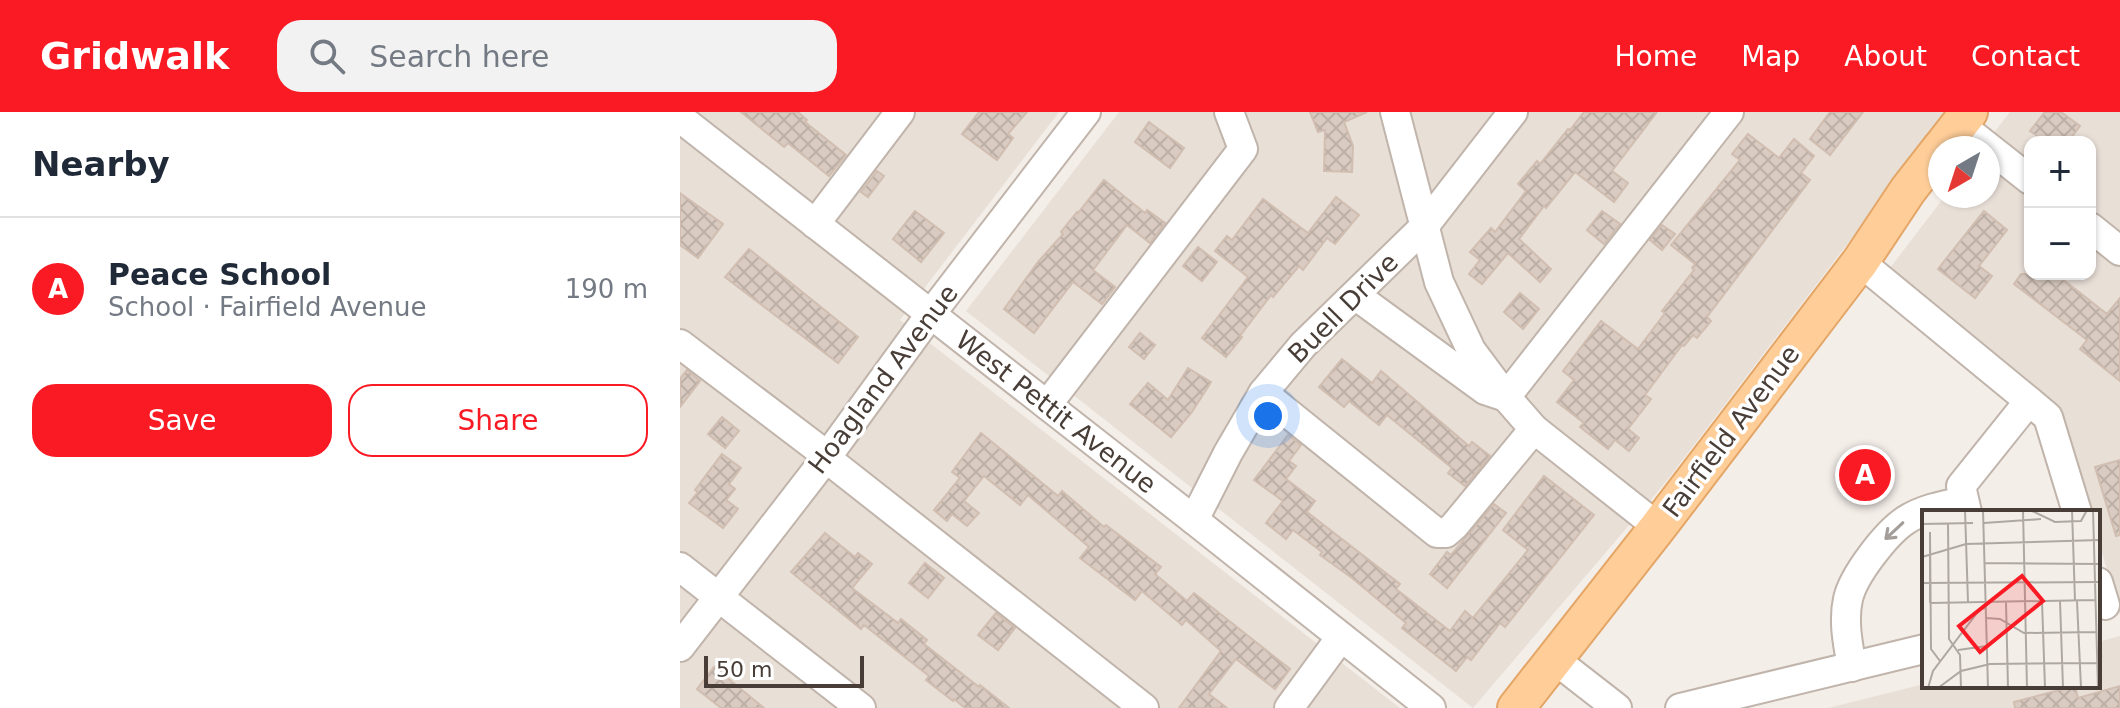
<!DOCTYPE html>
<html lang="en">
<head>
<meta charset="utf-8">
<style>
  :root { --surface:#fff; --page:#f2f2f3; --text:#1f2937; --muted:#747a83; --line:#e0e1e3; --accent:#f91a24 }
  body { margin:0; font-family:"DejaVu Sans",sans-serif; background:var(--page); color:var(--text) }
  .controls { position:absolute; right:24px; top:24px; display:grid; overflow:hidden; border-radius:16px; box-shadow:0 2px 6px #0004 }
  .controls button { width:72px; height:72px; display:grid; place-items:center; padding:0; border:0; border-bottom:2px solid var(--line); background:var(--surface); color:var(--text); font:40px sans-serif }
  .compass { position:absolute; left:1248px; top:24px; width:72px; height:72px; border-radius:50%; background:var(--surface); box-shadow:0 2px 6px #0004; rotate:219deg }
  .scale { position:absolute; left:24px; bottom:20px; width:160px; box-sizing:border-box; padding-left:8px; border:4px solid #483e37; border-top:0; font-size:22px; line-height:28px; white-space:nowrap; color:#483e37; -webkit-text-stroke:6px #fff; paint-order:stroke }
  .you { position:absolute; left:588px; top:304px; width:28px; height:28px; margin:-20px; border:6px solid #fff; border-radius:50%; background:#1a73e8; box-shadow:0 0 0 12px #1a73e833 }
  .badge { display:grid; place-items:center; width:52px; height:52px; border-radius:50%; background:var(--accent); color:#fff; font-size:26px; font-weight:700 }
  .pin { position:absolute; translate:-50% -50%; border:4px solid #fff; box-shadow:0 2px 8px #0006 }
  .list { margin:0; padding:0; list-style:none }
  h2 { display:flex; justify-content:space-between; align-items:center; height:104px; margin:0; padding:0 32px; font-size:34px }
  h2 small { font-size:26px; font-weight:400; color:var(--muted) }
  .list li { display:grid; grid-template-columns:52px 1fr auto; gap:24px; align-items:center; box-sizing:border-box; height:144px; padding:0 32px; border-top:2px solid var(--line) }
  .list b { display:block; font-size:30px; white-space:nowrap }
  .list p { margin:0; font-size:26px; white-space:nowrap; color:var(--muted) }
  .list em { font-size:26px; font-style:normal; color:var(--muted) }
  .actions { display:flex; gap:16px; padding:24px 32px }
  .actions a { flex:1; padding:18px 0; border:2px solid var(--accent); border-radius:24px; text-align:center; font-size:28px; color:var(--accent) }
  .actions .main { background:var(--accent); color:#fff }
  .icon { flex:none; width:44px; height:44px; fill:none; stroke:currentColor; stroke-width:2; stroke-linecap:round; stroke-linejoin:round }
  .map { position:relative; flex:none; width:1440px; height:596px; overflow:hidden }
  header { display:flex; align-items:center; gap:48px; box-sizing:border-box; height:112px; padding:0 40px; background:var(--accent); color:#fff }
  header strong { font-size:38px }
  nav { display:flex; gap:44px; margin-inline-start:auto; font-size:28px }
  .search { width:560px; height:72px; background:var(--page); display:flex; align-items:center; gap:20px; box-sizing:border-box; padding:0 28px; border-radius:24px; color:var(--muted); font-size:30px }
  main { display:flex }
  aside { flex:1; background:var(--surface) }
  .map>svg:first-child { display:block }
  .residential { fill:#e8dfd7; fill-rule:evenodd }
  .building { fill:url(#building-cross-hatch); stroke:#d1beb1; stroke-width:2 }
  .lines { fill:none; stroke-linecap:round; stroke-linejoin:round }
  .minor-casing { stroke:#c0b4ab; stroke-width:32 }
  .major-casing { stroke:#e4a667; stroke-width:40 }
  .minor { stroke:#fff; stroke-width:28 }
  .major { stroke:#fecd98; stroke-width:36 }
  .oneway { stroke:#a49e9b }
  .labels { text-anchor:middle; dominant-baseline:central; stroke-width:7; stroke-linejoin:round; paint-order:stroke }
  .street-label { font-size:26px; fill:#483e37; stroke:#fff }
  .inset-road { fill:none; stroke:#afa8a2; stroke-width:2 }
  .view { fill:#f91a24; fill-opacity:0.15; stroke:#f91a24; stroke-width:4 }
  .inset-edge { fill:none; stroke:#483e37; stroke-width:4 }
</style>
</head>
<body>
<header>
<strong>Gridwalk</strong>
<div class="search"><svg class="icon" aria-label="search" viewBox="0 0 24 24"><circle cx="10" cy="10" r="6"/><path d="M15 15l6 6"/></svg>Search here</div>
<nav><a>Home</a><a>Map</a><a>About</a><a>Contact</a></nav>
</header>
<main>
<aside>
<h2>Nearby<small></small></h2>
<ul class="list">
<li><span class="badge">A</span><div><b>Peace School</b><p>School · Fairfield Avenue</p></div><em>190 m</em></li>
</ul>
<div class="actions"><a class="main">Save</a><a>Share</a></div>
</aside>
<div class="map">
<svg width="1440" height="596" viewBox="0 0 1440 596">
  <defs>
    <pattern id="building-cross-hatch" width="8" height="8" patternUnits="userSpaceOnUse" patternTransform="scale(2)"><rect width="8" height="8" fill="#d9cbc1"/><path d="M0 0l8 8M0 8l8-8" fill="none" stroke="#bcafa6"/></pattern>
  </defs>
  <rect width="100%" height="100%" fill="#f4eee9"/>
  <!-- residential -->
  <g class="residential">
    <path d="M0 0H379L220 208 720 596H0Z"/>
    <path d="M439 0H1268L985 371 793 596 286 199Z"/>
    <path d="M1330 0H1440V503L1418 427V400H1410L1379 294 1210 156 1265 84H1308V36H1302ZM1350 30H1410V162H1350Z"/>
    <path d="M1440 524V596H1148L1244 572V574H1418V530Z"/>
  </g>
  <!-- building -->
  <g class="building">
    <path d="M61 0H118L127 8 125 10 166 43 149 64 108 31 104 35Z"/>
    <path d="M299 0H347L328 22 333 26 317 48 282 22Z"/>
    <path d="M630 0H687L664 10 673 34 672 60 644 59 645 18 638 20Z"/>
    <path d="M904 0H977L932 59 948 71 934 90 895 60 866 96 864 94 839 127 871 157 860 170 828 141 802 172 789 162 800 148 790 140 811 116 815 120 846 79 838 72 857 49 860 52 888 17 890 18Z"/>
    <path d="M1150 0H1183L1150 43 1130 27Z"/>
    <path d="M1365 0H1381L1400 14 1388 30H1366L1350 19Z"/>
    <path d="M469 10 504 36 490 56 455 30Z"/>
    <path d="M1068 22 1099 46 1114 27 1134 44 1121 61 1130 68 1027 205 1031 209 1017 226 1013 223 1004 234 1002 233 965 283 971 287 948 317 959 326 949 339 935 328 928 337 900 315 904 311 877 290 894 268 883 259 921 209 958 237 985 201 982 199 1014 158 1012 156 1015 152 991 133 1060 48 1052 42Z"/>
    <path d="M197 59 204 64 188 85 181 80Z"/>
    <path d="M424 68 465 101 467 98 485 111 470 131 447 113 413 158 435 175 422 192 393 170 354 221 324 197 358 150 383 122 381 120 397 100 398 101Z"/>
    <path d="M0 81 43 112 18 146 0 133Z"/>
    <path d="M656 85 679 103 655 132 647 126 623 158 619 154 593 185 591 183 560 224 562 225 546 245 522 226 568 165 535 139 547 124 552 128 583 87 628 121Z"/>
    <path d="M235 99 264 121 241 150 213 127Z"/>
    <path d="M922 99 940 112 924 132 907 118Z"/>
    <path d="M1304 99 1327 118 1299 154 1312 164 1295 186 1258 157Z"/>
    <path d="M982 113 995 122 982 138 970 128Z"/>
    <path d="M518 135 537 150 522 169 503 154Z"/>
    <path d="M69 137 178 225 158 251 45 165Z"/>
    <path d="M1341 162H1376L1427 202 1440 186V269L1400 237 1407 228 1334 172Z"/>
    <path d="M840 181 859 197 843 217 824 200Z"/>
    <path d="M460 221 475 233 464 247 449 235Z"/>
    <path d="M662 247 692 271 701 259 789 334 792 330 810 344 785 374 768 361 772 356 707 303 699 313 669 289 664 295 639 275Z"/>
    <path d="M508 256 531 270 512 300 491 325 450 292 468 271 488 288Z"/>
    <path d="M7 258 20 269 0 295V267Z"/>
    <path d="M42 305 59 319 45 336 28 322Z"/>
    <path d="M301 321 378 384 382 379 424 415 426 413 481 455 475 462 507 489 514 481 610 557 595 577 556 547 529 582 547 596H499L541 539 506 508 502 513 462 479 455 488 400 446 409 435 348 383 340 393 304 364 284 389 299 401 287 414 272 402 267 409 254 398 280 366 272 360Z"/>
    <path d="M608 323 621 333 609 349 616 354 606 367 635 389 627 400 720 472 716 477 770 519 785 499 793 506 848 438 823 418 864 364 914 403 825 515 820 511 791 548 787 545 776 559 722 516 726 511 672 466 640 443 642 440 613 418 606 427 586 411 603 389 574 368Z"/>
    <path d="M42 342 61 356 49 372 55 377 46 388 58 397 43 416 9 391 18 380 15 378Z"/>
    <path d="M1440 348V423L1436 424 1415 355Z"/>
    <path d="M814 392 826 401 767 476 750 462 767 440 771 443Z"/>
    <path d="M145 421 175 445 178 441 192 452 172 476 218 511 221 507 247 528 244 532 299 575 300 573 329 596H285L274 587 273 589 246 568 249 564 184 513 181 517 111 460Z"/>
    <path d="M245 451 264 466 248 486 229 471Z"/>
    <path d="M316 501 335 516 318 538 298 523Z"/>
    <path d="M34 555 84 596H41L17 577Z"/>
    <path d="M1395 574 1398 586 1440 574V596H1335L1334 590Z"/>
  </g>
  <g class="lines">
    <!-- minor casing -->
    <g class="minor-casing">
      <g id="minor">
        <path d="M715 0 759 170 791 238 826 285 854 317 978 415"/>
        <path d="M0 6 514 408 751 596"/>
        <path d="M1279 12 1350 68"/>
        <path d="M135 112 220 0"/>
        <path d="M1410 115 1440 139"/>
        <path d="M1180 150 1349 289 1281 374 1287 400"/>
        <path d="M675 183 805 278 826 285 1049 0"/>
        <path d="M0 232 145 342 146 346 464 596"/>
        <path d="M583 281 757 421H766L774 414 854 317"/>
        <path d="M1349 289 1368 305 1397 400"/>
        <path d="M367 293 563 37 549 0"/>
        <path d="M514 408 548 341 583 281 623 233 743 116 833 0"/>
        <path d="M0 455 181 596"/>
        <path d="M1418 470 1425 493"/>
        <path d="M0 535 146 346 250 203 406 0"/>
        <path d="M874 547 937 596"/>
        <path d="M1172 555C1168 533 1163 509 1168 487 1173 464 1206 421 1226 408 1243 397 1265 393 1284 389"/>
        <path d="M609 596 661 525"/>
        <path d="M1000 596 1244 537"/>
      </g>
    </g>
    <!-- major casing -->
    <g class="major-casing">
      <g id="major">
        <path d="M1261 36 1289 0"/>
        <path d="M836 596 978 415 1180 150 1228 78 1260 37"/>
      </g>
    </g>
    <!-- minor -->
    <use href="#minor" class="minor"/>
    <!-- major -->
    <use href="#major" class="major"/>
  </g>
  <!-- one-way arrows -->
  <defs><path id="oneway-shaft" d="M-6 0H5M1.5-3L5.5 0L1.5 3" fill="none" stroke-width="1.6" stroke-linecap="round" stroke-linejoin="round" transform="scale(2)"/></defs>
  <use class="oneway" href="#oneway-shaft" transform="translate(1214 419) rotate(137)"/>
  <g class="labels">
    <!-- street labels -->
    <g class="street-label">
      <text transform="translate(663 196) rotate(-45)">Buell Drive</text>
      <text transform="translate(203 267) rotate(-53)">Hoagland Avenue</text>
      <text transform="translate(376 300) rotate(38)">West Pettit Avenue</text>
      <text transform="translate(1051 319) rotate(-53)">Fairfield Avenue</text>
    </g>
  </g>
  <!-- overview -->
  <g transform="translate(1242 398)">
    <rect width="178" height="178" fill="#f4eee9"/>
    <path class="inset-road" d="M43 0 46 92M61 0 66 178M101 0 105 178M108 0 133 12 159 11 165 0M150 0 153 91M171 0 176 178M26 13 27 129 38 145 39 178M62 13 119 9M0 14 51 13M0 47 44 34 178 30M62 53 178 54M0 73 178 72M120 91 123 178M138 91 141 178M155 91 159 178M84 92 86 178M8 93V22L9 139 18 151M9 93 173 90M64 108 78 109 102 123 174 122M36 140 65 136M6 178 11 161 58 99 64 98M16 178 39 161 68 154 175 153"/>
    <path class="view" d="M100 66 121 91 58 142 37 116Z"/>
    <rect width="178" height="178" class="inset-edge"/>
  </g>
</svg>
<div class="controls">
<button>+</button>
<button>−</button>
</div>
<svg class="compass" viewBox="-18 -18 36 36"><path d="M0-13l5 13h-10z" fill="#e53935"/><path d="M0 13l5-13h-10z" fill="#747a83"/></svg>
<div class="scale">50 m</div>
<div class="you"></div>
<div class="pin badge" style="left:1185px;top:363px">A</div>
</div>
</main>
</body>
</html>
